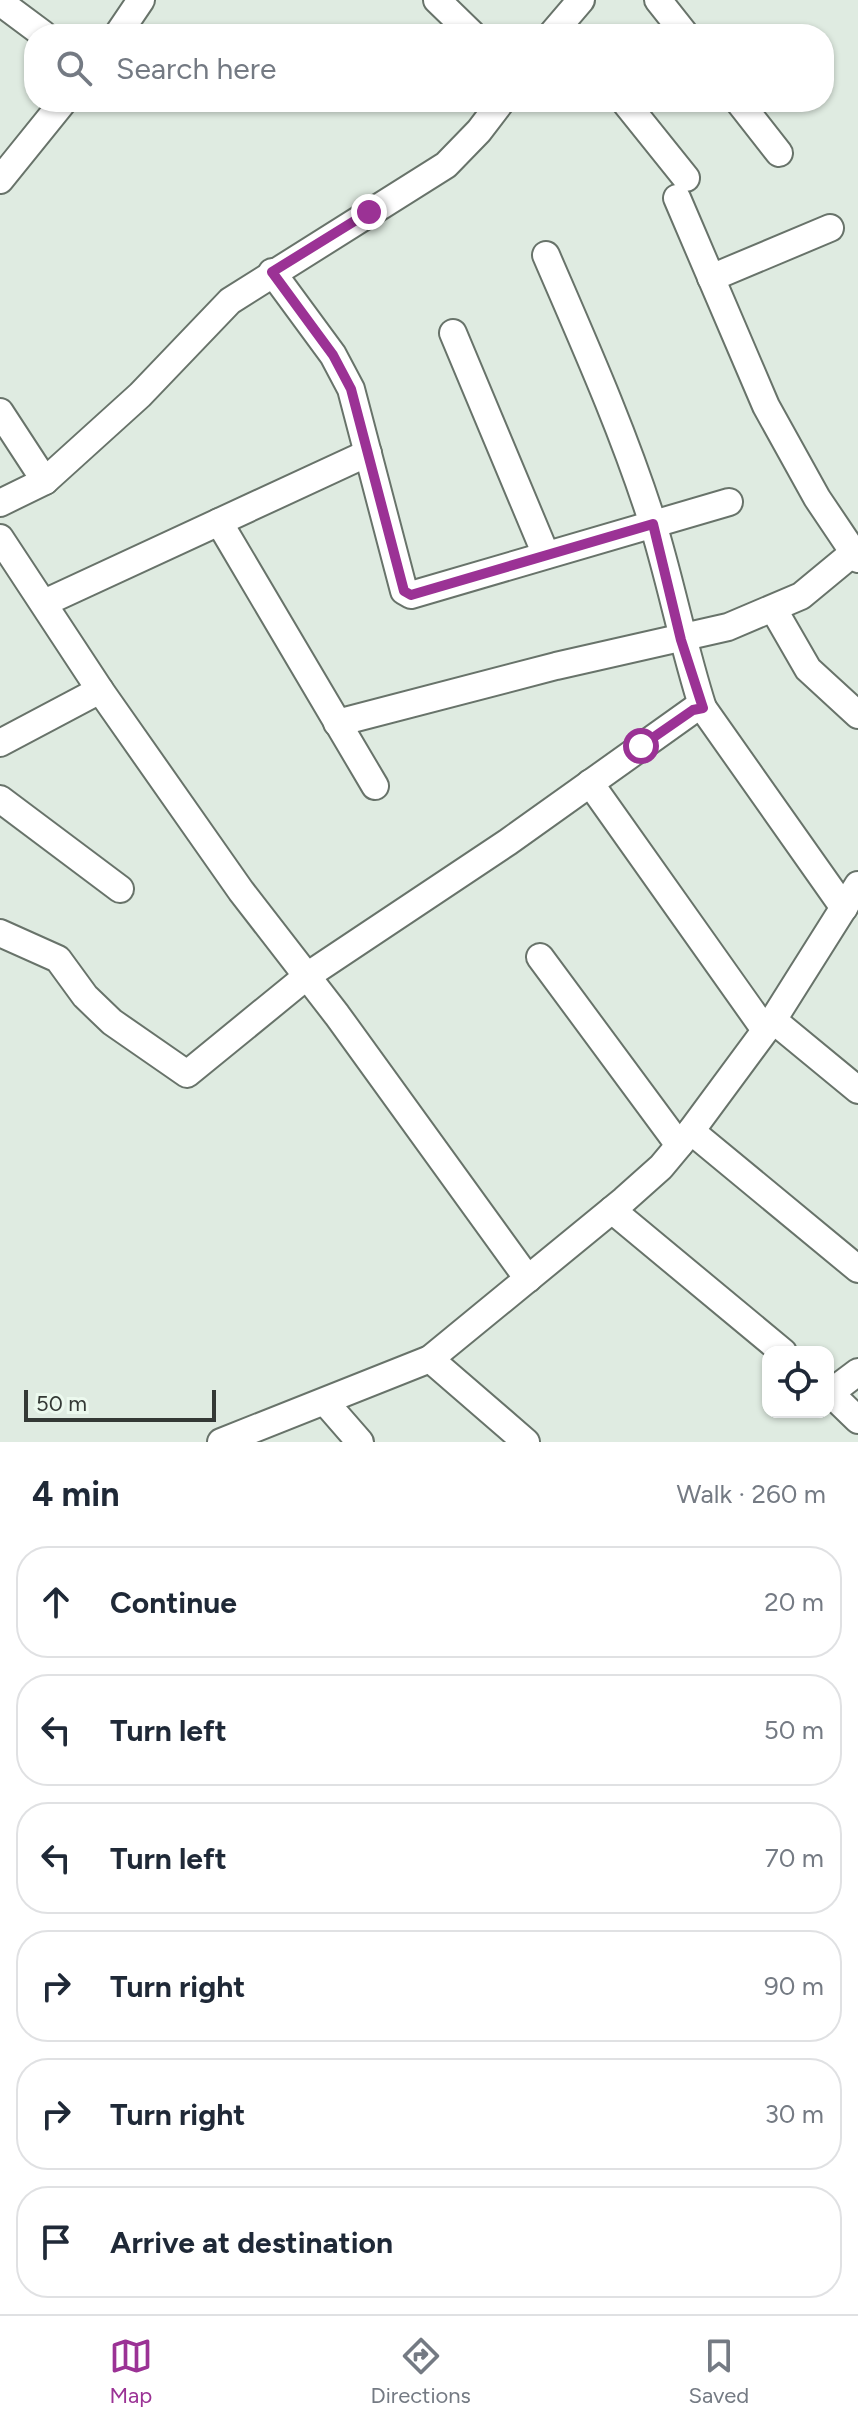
<!DOCTYPE html>
<html lang="en">
<head>
<meta charset="utf-8">
<style>
  :root { --surface:#fff; --page:#f2f2f3; --text:#1f2937; --muted:#747a83; --line:#e0e1e3; --accent:#9b3295 }
  body { margin:0; font-family:Figtree,sans-serif; background:var(--page); color:var(--text) }
  .controls { position:absolute; right:24px; bottom:24px; display:grid; overflow:hidden; border-radius:16px; box-shadow:0 2px 6px #0004 }
  .controls button { width:72px; height:72px; display:grid; place-items:center; padding:0; border:0; border-bottom:2px solid var(--line); background:var(--surface); color:var(--text); font:40px sans-serif }
  .scale { position:absolute; left:24px; bottom:20px; width:192px; box-sizing:border-box; padding-left:8px; border:4px solid #343935; border-top:0; font-size:22px; line-height:28px; white-space:nowrap; color:#343935; -webkit-text-stroke:6px #ecf9ee; paint-order:stroke }
  .stop { position:absolute; width:24px; height:24px; margin:-18px; border:6px solid #9b3295; border-radius:50%; background:#fff }
  .stop.end { background:#9b3295; border-color:#fff; box-shadow:0 2px 8px #0008 }
  .list { margin:0; padding:0; list-style:none }
  h2 { display:flex; justify-content:space-between; align-items:center; height:104px; margin:0; padding:0 32px; font-size:34px }
  h2 small { font-size:26px; font-weight:400; color:var(--muted) }
  .list li { display:grid; grid-template-columns:52px 1fr auto; gap:24px; align-items:center; box-sizing:border-box; height:112px; margin:0 16px 16px; padding:0 16px; border:2px solid var(--line); border-radius:32px }
  .list b { display:block; font-size:30px; white-space:nowrap }
  .list em { font-size:26px; font-style:normal; color:var(--muted) }
  .icon { flex:none; width:44px; height:44px; fill:none; stroke:currentColor; stroke-width:2; stroke-linecap:round; stroke-linejoin:round }
  .map { position:relative; flex:none; width:858px; height:1442px; overflow:hidden }
  .search { position:absolute; background:var(--surface); box-shadow:0 2px 6px #0004; left:24px; right:24px; top:24px; height:88px; display:flex; align-items:center; gap:20px; box-sizing:border-box; padding:0 28px; border-radius:32px; color:var(--muted); font-size:30px }
  .sheet { height:872px; background:var(--surface) }
  nav { display:flex; justify-content:space-around; align-items:center; box-sizing:border-box; height:112px; border-top:2px solid var(--line); background:var(--surface); font-size:22px; color:var(--muted) }
  nav a { display:grid; justify-items:center; gap:4px }
  nav .on { color:var(--accent) }
  .map>svg:first-child { display:block }
  .lines { fill:none; stroke-linecap:round; stroke-linejoin:round }
  .minor-casing { stroke:#68736a; stroke-width:30 }
  .minor { stroke:#fff; stroke-width:26 }
  .route { stroke:#9b3295; stroke-width:10 }
</style>
</head>
<body>
<div class="map">
<svg width="858" height="1442" viewBox="0 0 858 1442">
  <rect width="100%" height="100%" fill="#dfebe1"/>
  <g class="lines">
    <!-- minor casing -->
    <g class="minor-casing">
      <g id="minor">
        <path d="M437 0 472 34"/>
        <path d="M658 0 685 34"/>
        <path d="M0 2 43 34"/>
        <path d="M118 34 141 0"/>
        <path d="M552 34 581 0"/>
        <path d="M625 102 686 178"/>
        <path d="M739 102 779 153"/>
        <path d="M0 180 63 102"/>
        <path d="M677 198 766 406 817 498 858 559"/>
        <path d="M546 255C584 343 623 430 652 521 671 582 683 646 703 708"/>
        <path d="M272 272 333 355 351 389 404 591 411 595 729 502"/>
        <path d="M711 278 830 228"/>
        <path d="M453 333 546 555"/>
        <path d="M0 412 45 481"/>
        <path d="M0 503 45 481 140 395 230 301 446 165 479 131 501 102"/>
        <path d="M219 522 375 786"/>
        <path d="M0 538 100 690 241 891 337 1015 528 1279"/>
        <path d="M44 603 368 453"/>
        <path d="M774 610 808 669 858 715"/>
        <path d="M337 723 556 666 728 627 801 596 853 553"/>
        <path d="M0 743 100 690"/>
        <path d="M590 783 765 1030"/>
        <path d="M0 799 120 889"/>
        <path d="M0 933 58 959 85 996 112 1022 187 1074 307 976 508 842 693 710 703 708 844 908"/>
        <path d="M540 957 679 1145"/>
        <path d="M773 1020 858 1090"/>
        <path d="M691 1131 858 1269"/>
        <path d="M612 1210 783 1352"/>
        <path d="M430 1359 526 1442"/>
        <path d="M828 1391 858 1420"/>
        <path d="M830 1393 858 1372"/>
        <path d="M326 1403 360 1442"/>
        <path d="M221 1442 430 1359 624 1200 661 1167 691 1131 773 1020 858 885"/>
      </g>
    </g>
    <!-- minor -->
    <use href="#minor" class="minor"/>
  </g>
  <g class="lines">
    <!-- route -->
    <path class="route" d="M369 212 272 272 333 355 351 389 404 591 411 595 653 524 681 640 703 708 693 710 641 746"/>
  </g>
</svg>
<div class="controls">
<button><svg class="icon" aria-label="locate" viewBox="0 0 24 24"><circle cx="12" cy="12" r="6"/><path d="M12 2v4M12 18v4M2 12h4M18 12h4"/></svg></button>
</div>
<div class="scale">50 m</div>
<div class="stop" style="left:641px;top:746px"></div>
<div class="stop end" style="left:369px;top:212px"></div>
<div class="search"><svg class="icon" aria-label="search" viewBox="0 0 24 24"><circle cx="10" cy="10" r="6"/><path d="M15 15l6 6"/></svg>Search here</div>
</div>
<section class="sheet">
<h2>4 min<small>Walk · 260 m</small></h2>
<ul class="list">
<li><svg class="icon" aria-label="ahead" viewBox="0 0 24 24"><path d="M12 20V5M6 11l6-6 6 6"/></svg><div><b>Continue</b></div><em>20 m</em></li>
<li><svg class="icon" aria-label="left" viewBox="0 0 24 24"><path d="M17 20v-9H6M10 6l-5 5 5 5"/></svg><div><b>Turn left</b></div><em>50 m</em></li>
<li><svg class="icon" aria-label="left" viewBox="0 0 24 24"><path d="M17 20v-9H6M10 6l-5 5 5 5"/></svg><div><b>Turn left</b></div><em>70 m</em></li>
<li><svg class="icon" aria-label="right" viewBox="0 0 24 24"><path d="M7 20v-9h11M14 6l5 5-5 5"/></svg><div><b>Turn right</b></div><em>90 m</em></li>
<li><svg class="icon" aria-label="right" viewBox="0 0 24 24"><path d="M7 20v-9h11M14 6l5 5-5 5"/></svg><div><b>Turn right</b></div><em>30 m</em></li>
<li><svg class="icon" aria-label="arrive" viewBox="0 0 24 24"><path d="M6 21V4h12l-3 4 3 4H6"/></svg><div><b>Arrive at destination</b></div></li>
</ul>
</section>
<nav>
<a class="on"><svg class="icon" aria-label="map" viewBox="0 0 24 24"><path d="M3 6l6-2 6 2 6-2v14l-6 2-6-2-6 2zM9 4v14M15 6v14"/></svg>Map</a>
<a><svg class="icon" aria-label="directions" viewBox="0 0 24 24"><path d="M12 3l9 9-9 9-9-9zM9 14v-3h6M13 9l2 2-2 2"/></svg>Directions</a>
<a><svg class="icon" aria-label="saved" viewBox="0 0 24 24"><path d="M7 4h10v16l-5-4-5 4z"/></svg>Saved</a>
</nav>
</body>
</html>
